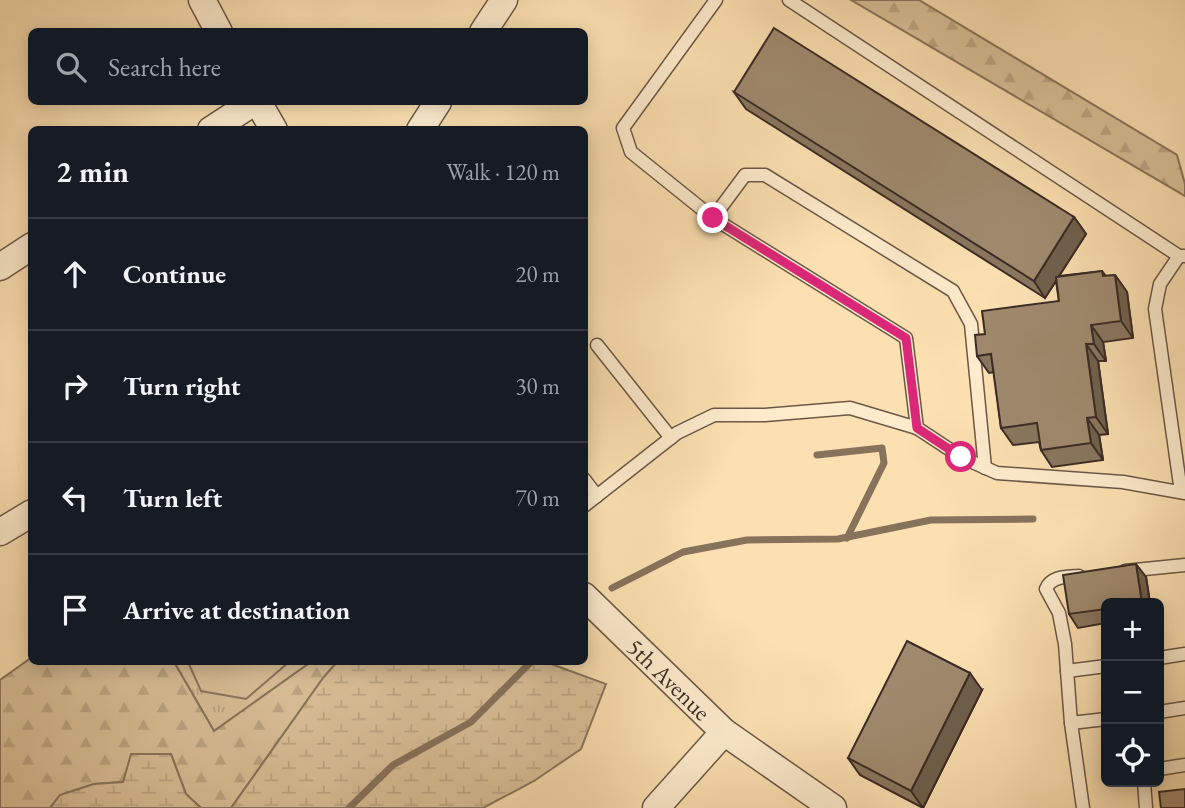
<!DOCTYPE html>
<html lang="en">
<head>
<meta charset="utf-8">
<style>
  :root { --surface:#171b24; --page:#242831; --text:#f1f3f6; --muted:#9ea1a6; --line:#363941 }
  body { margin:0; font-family:"EB Garamond",serif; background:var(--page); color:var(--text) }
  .controls { position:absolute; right:21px; bottom:21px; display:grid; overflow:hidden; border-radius:10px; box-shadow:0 4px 18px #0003 }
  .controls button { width:63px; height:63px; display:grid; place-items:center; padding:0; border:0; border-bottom:2px solid var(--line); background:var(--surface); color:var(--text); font:35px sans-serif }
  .stop { position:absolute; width:21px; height:21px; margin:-16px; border:5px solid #db2777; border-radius:50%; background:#fff }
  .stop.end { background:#db2777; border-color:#fff; box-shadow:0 2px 7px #0008 }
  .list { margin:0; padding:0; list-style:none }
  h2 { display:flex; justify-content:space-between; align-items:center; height:91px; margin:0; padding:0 28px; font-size:30px }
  h2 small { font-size:23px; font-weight:400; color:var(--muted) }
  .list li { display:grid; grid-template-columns:46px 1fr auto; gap:21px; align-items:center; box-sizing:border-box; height:112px; padding:0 28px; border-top:2px solid var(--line) }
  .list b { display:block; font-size:26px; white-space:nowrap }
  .list em { font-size:23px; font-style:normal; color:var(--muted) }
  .icon { flex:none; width:38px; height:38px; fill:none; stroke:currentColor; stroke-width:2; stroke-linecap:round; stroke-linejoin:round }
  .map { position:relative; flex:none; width:1185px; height:808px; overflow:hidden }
  .search { position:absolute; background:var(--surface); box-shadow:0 4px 18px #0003; left:28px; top:28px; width:560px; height:77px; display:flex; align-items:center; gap:18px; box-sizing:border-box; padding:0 24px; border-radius:10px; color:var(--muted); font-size:26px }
  .panel { position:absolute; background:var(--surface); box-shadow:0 4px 18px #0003; left:28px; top:126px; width:560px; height:539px; border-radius:10px }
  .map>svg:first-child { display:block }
  .grass { fill:url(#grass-tufts); stroke:#8b765e; stroke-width:2 }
  .forest { fill:url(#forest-firs); stroke:#8b765e; stroke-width:2 }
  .wetland { fill:url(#wetland-marsh); stroke:#8b765e; stroke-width:2 }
  .pitch { fill:#dbc199; stroke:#8b765e; stroke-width:2 }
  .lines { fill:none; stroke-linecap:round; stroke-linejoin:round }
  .stream { stroke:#87725c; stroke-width:7 }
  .service-casing { stroke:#6b5847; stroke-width:15 }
  .minor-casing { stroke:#6b5847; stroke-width:29 }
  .service { stroke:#fdebcc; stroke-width:12 }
  .minor { stroke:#fdebcc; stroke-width:26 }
  .wall { fill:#89765e; stroke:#3b2b24; stroke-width:2 }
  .shaded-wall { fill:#6f604c; stroke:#3b2b24; stroke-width:2 }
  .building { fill:#9f896d; stroke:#3b2b24; stroke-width:2 }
  .route { stroke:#db2777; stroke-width:9 }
  .labels { text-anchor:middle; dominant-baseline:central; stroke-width:7; stroke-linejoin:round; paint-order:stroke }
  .street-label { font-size:24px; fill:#3b2b24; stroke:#fdebcc }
</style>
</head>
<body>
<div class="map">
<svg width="1185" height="808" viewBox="0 0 1185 808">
  <defs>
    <pattern id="grass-tufts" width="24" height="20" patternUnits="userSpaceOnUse" patternTransform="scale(1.75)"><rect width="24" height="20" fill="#dbc199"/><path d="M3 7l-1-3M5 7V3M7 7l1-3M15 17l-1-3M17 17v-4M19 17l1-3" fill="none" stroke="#bda684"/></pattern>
    <pattern id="forest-firs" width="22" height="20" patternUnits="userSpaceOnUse" patternTransform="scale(1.75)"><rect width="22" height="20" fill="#dbc199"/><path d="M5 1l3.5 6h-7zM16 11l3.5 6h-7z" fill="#bda684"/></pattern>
    <pattern id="wetland-marsh" width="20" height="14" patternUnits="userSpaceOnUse" patternTransform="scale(1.75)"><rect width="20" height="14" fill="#dbc199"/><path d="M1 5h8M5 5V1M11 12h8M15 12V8" fill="none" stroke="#bda684"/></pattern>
  </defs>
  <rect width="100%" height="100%" fill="#fce0b1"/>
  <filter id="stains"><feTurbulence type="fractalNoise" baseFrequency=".00286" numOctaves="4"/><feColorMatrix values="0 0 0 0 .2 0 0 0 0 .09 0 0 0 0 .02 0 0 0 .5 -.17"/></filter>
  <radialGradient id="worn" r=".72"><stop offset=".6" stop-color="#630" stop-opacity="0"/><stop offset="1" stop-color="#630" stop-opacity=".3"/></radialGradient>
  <!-- grass -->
  <path class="grass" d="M174 662H311L214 731Z"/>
  <!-- forest -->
  <g class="forest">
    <path d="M851 0H919L1177 155 1185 184V196Z"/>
    <path d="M31 658 32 662H174L214 731 311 662H337L323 678 231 808H201L186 794 171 754H132L124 782 94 784 60 795 50 808H0V680Z"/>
  </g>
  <!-- wetland -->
  <g class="wetland">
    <path d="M337 662H546L606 684 581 749 534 781 483 808H231L323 678Z"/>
    <path d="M131 754H171L186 794 201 808H50L60 795 94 784 123 782Z"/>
  </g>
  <!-- pitch -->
  <path class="pitch" d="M188 662H289L246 699 201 691Z"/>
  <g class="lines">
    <!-- stream -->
    <g class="stream">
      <path d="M817 455 882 448 884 463 847 538"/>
      <path d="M612 588 683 552 747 540 838 539 931 520 1033 519"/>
      <path d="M349 808 393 765 471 722 531 662"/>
    </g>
    <!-- service casing -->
    <g class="service-casing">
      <g id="service">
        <path d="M716 0 623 128 631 152 713 218 906 338 917 428"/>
        <path d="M789 0 1179 256H1185"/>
        <path d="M713 218 745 175H765L953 291 971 324 985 468"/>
        <path d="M1179 256 1160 284 1155 309 1181 492"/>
        <path d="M597 345 671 438"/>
        <path d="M584 479 597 496"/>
        <path d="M584 506 677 433 714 415H765L850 408 917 428 961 457 997 473 1123 482 1185 493"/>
        <path d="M1125 571 1185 565"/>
        <path d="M1079 576C1066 577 1051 576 1046 589L1059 613 1065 644 1071 723 1083 808"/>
        <path d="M1159 658 1185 654"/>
        <path d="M1067 671 1106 666"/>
        <path d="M1159 712 1185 708"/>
        <path d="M1071 723 1106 719"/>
        <path d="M1159 769 1185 765"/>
        <path d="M1144 782 1146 808"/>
      </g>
    </g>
    <!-- minor casing -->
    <g class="minor-casing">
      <g id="minor">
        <path d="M202 0 219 32"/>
        <path d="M483 32 504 0"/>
        <path d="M258 102 274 130"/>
        <path d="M211 130 254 102"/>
        <path d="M420 130 438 102"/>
        <path d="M0 267 32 246"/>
        <path d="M0 532 32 513"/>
        <path id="s1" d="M584 596 724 732 833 808"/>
        <path d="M656 808 724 732"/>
      </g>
    </g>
    <!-- service -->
    <use href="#service" class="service"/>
    <!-- minor -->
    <use href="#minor" class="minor"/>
  </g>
  <!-- wall -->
  <g class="wall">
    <path d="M734 92 1074 217 1086 234 1059 276 1102 271 1106 276 1115 275 1127 292 1133 338 1103 342 1106 361H1098L1108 434 1099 435 1103 460 1052 467 1041 450 1039 442 1013 445 1001 428 994 372 989 373 977 356 985 334 1059 301 1056 281 1045 298 746 109Z"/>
    <path d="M1146 577 1150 603H1106V623L1078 628 1069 614Z"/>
    <path d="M982 690 923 808 860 775 848 758Z"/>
  </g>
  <!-- shaded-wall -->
  <g class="shaded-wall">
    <path d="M1074 217 1086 234 1045 298 1034 281Z"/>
    <path d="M1115 275 1127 292 1133 338 1121 321Z"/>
    <path d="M1091 325 1103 342 1106 361 1094 344Z"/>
    <path d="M1086 344 1098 361 1108 434 1096 417Z"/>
    <path d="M1087 418 1099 435 1103 460 1091 443Z"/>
    <path d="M1136 564 1146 577 1150 603H1142Z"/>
    <path d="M970 673 982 690 923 808 911 791Z"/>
  </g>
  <!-- building -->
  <g class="building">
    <path d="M774 28 1074 217 1034 281 734 92Z"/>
    <path d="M1102 271 1103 276 1115 275 1121 321 1091 325 1094 344H1086L1096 417 1087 418 1091 443 1041 450 1037 423 1001 428 991 354 977 356 975 335 985 334 982 311 1059 301 1056 277Z"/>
    <path d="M1136 564 1142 603H1106V609L1069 614 1063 575Z"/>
    <path d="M907 641 970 673 911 791 848 758Z"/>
    <path d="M1185 789V808H1161L1159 792Z"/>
  </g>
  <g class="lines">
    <!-- route -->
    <path class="route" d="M713 218 906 338 917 428 961 457"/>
  </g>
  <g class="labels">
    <!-- street labels -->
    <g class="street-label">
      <text stroke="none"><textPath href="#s1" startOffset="119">5th Avenue</textPath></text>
    </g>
  </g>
  <rect width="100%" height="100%" filter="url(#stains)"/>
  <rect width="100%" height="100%" fill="url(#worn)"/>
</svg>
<div class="controls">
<button>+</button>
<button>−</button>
<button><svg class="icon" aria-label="locate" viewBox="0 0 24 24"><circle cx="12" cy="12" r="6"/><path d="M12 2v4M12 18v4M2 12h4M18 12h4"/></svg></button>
</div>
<div class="stop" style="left:961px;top:457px"></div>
<div class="stop end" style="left:713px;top:218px"></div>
<div class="search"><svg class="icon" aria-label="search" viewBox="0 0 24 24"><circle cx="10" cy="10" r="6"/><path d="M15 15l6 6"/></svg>Search here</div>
<section class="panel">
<h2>2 min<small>Walk · 120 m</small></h2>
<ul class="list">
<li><svg class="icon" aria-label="ahead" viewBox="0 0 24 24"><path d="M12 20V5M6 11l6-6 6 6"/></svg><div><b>Continue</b></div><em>20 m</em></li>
<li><svg class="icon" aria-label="right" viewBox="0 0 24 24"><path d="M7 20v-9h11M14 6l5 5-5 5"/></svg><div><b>Turn right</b></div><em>30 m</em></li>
<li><svg class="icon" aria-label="left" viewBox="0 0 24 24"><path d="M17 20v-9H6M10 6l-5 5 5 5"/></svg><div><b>Turn left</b></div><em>70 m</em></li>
<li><svg class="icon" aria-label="arrive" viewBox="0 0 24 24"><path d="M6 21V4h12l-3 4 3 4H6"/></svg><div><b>Arrive at destination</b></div></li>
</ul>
</section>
</div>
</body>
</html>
